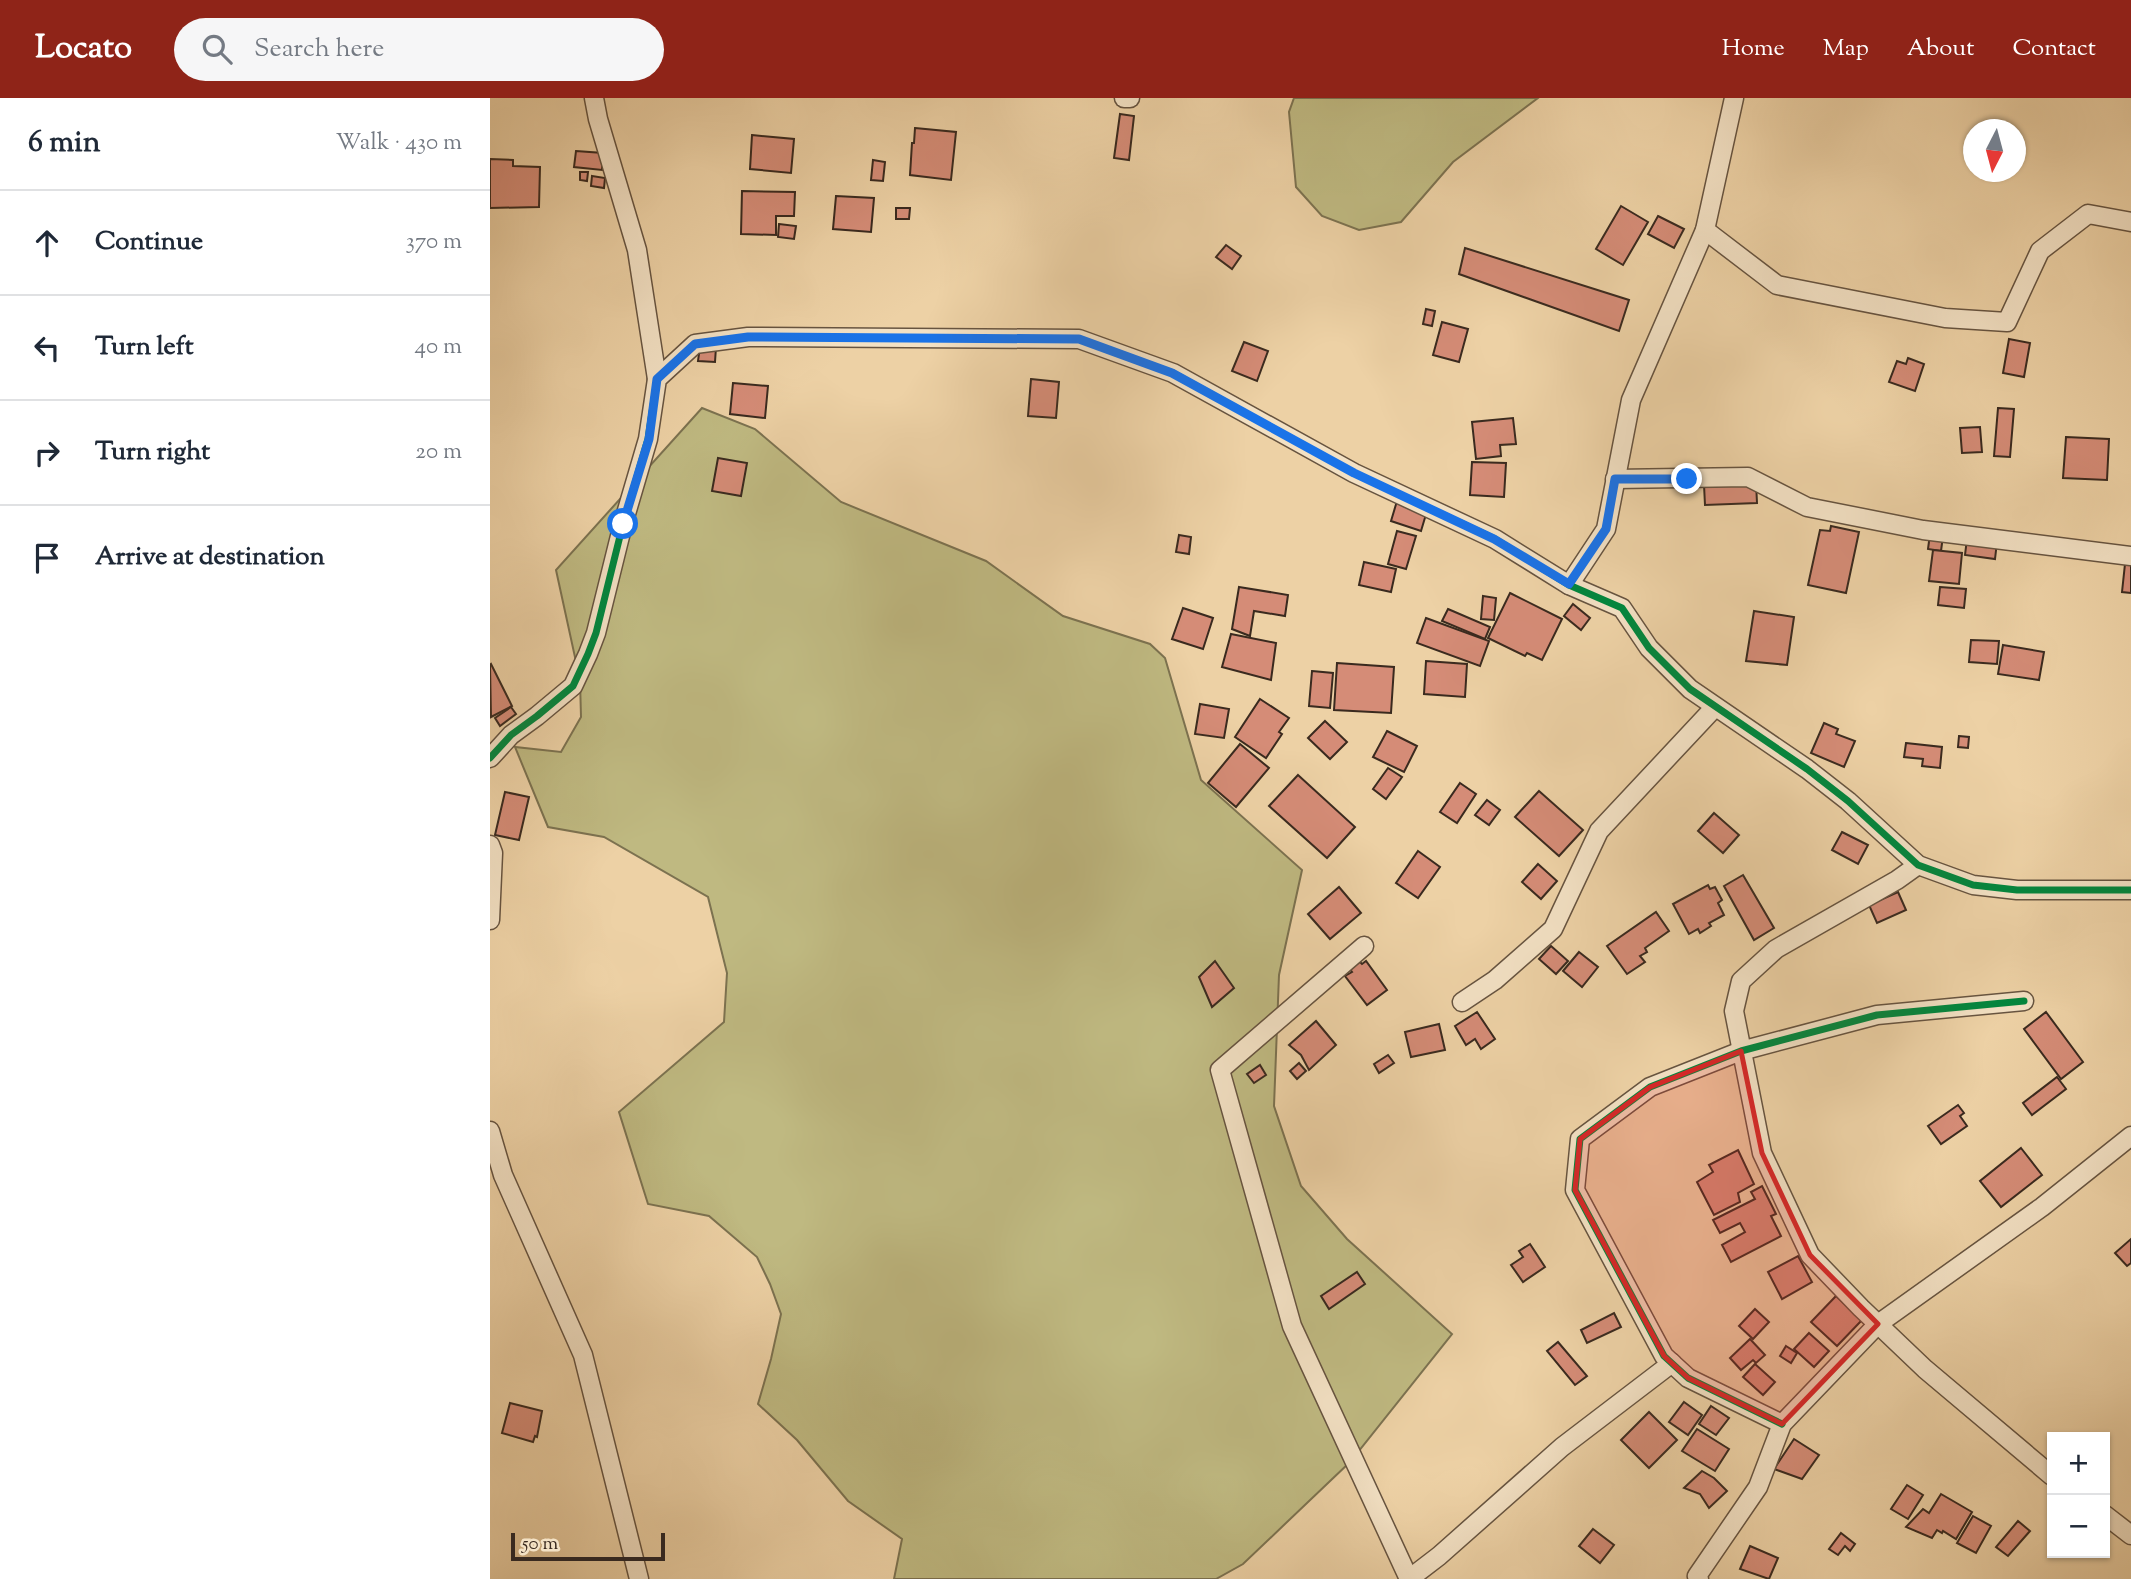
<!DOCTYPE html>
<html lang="en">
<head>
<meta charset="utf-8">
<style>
  :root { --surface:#fff; --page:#f6f6f7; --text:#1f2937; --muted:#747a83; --line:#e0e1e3; --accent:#8f2418 }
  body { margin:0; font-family:"Sorts Mill Goudy",serif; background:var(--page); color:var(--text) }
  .controls { position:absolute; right:21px; bottom:21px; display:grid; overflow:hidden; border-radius:0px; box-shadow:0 2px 5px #0004 }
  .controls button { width:63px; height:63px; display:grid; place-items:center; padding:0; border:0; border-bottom:2px solid var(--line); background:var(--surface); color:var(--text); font:35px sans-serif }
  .compass { position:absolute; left:1473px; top:21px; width:63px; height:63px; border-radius:50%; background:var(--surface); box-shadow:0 2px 5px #0004; rotate:186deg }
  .scale { position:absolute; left:21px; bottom:18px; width:154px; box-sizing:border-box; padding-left:7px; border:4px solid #3a2a1f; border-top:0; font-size:19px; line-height:24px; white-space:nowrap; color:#3a2a1f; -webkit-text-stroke:5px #f3e1c4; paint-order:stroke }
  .stop { position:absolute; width:21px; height:21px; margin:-16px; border:5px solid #1a73e8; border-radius:50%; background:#fff }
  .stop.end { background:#1a73e8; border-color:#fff; box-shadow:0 2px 7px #0008 }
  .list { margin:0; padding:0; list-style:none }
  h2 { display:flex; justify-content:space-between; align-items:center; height:91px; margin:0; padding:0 28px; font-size:30px }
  h2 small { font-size:23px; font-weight:400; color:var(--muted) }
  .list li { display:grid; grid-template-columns:46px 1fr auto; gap:21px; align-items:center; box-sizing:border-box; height:105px; padding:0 28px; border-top:2px solid var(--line) }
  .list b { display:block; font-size:26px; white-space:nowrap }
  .list em { font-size:23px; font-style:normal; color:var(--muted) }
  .icon { flex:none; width:38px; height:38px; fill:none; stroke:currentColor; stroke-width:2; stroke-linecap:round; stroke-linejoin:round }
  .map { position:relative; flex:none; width:1641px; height:1481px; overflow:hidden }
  header { display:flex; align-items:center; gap:42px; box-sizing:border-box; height:98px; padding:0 35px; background:var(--accent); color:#fff }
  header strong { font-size:33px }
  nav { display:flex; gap:38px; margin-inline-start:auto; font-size:24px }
  .search { width:490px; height:63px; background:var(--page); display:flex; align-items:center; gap:18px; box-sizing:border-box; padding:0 24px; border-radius:38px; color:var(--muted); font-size:26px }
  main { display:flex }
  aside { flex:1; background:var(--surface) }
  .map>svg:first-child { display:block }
  .green { fill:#bfb981; stroke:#7c7250; stroke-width:2 }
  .building { fill:#d58c77; stroke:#3a2a1f; stroke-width:2 }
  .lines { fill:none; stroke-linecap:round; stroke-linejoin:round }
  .minor-casing { stroke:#675440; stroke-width:21 }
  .minor { stroke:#f3e1c4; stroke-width:18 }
  .cycleway-casing { stroke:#f3e1c4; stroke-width:11 }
  .cycleway { stroke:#00873e; stroke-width:7 }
  .route { stroke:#1a73e8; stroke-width:9 }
  .marked { fill:#d62828; fill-opacity:0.2; stroke:#d62828; stroke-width:5; stroke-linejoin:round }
</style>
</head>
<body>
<header>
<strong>Locato</strong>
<div class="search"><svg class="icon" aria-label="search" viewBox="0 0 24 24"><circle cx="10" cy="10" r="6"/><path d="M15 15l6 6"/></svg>Search here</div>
<nav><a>Home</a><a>Map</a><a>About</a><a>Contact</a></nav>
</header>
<main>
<aside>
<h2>6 min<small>Walk · 430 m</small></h2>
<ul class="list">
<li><svg class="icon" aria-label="ahead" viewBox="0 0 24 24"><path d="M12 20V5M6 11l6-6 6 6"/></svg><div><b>Continue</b></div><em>370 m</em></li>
<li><svg class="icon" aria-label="left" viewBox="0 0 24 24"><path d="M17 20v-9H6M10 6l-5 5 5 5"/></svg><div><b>Turn left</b></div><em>40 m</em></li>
<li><svg class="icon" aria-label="right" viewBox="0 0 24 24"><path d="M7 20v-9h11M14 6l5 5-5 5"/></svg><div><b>Turn right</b></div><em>20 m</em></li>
<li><svg class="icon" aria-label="arrive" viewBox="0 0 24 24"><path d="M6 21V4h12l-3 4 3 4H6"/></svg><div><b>Arrive at destination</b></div></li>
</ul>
</aside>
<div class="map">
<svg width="1641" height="1481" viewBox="0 0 1641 1481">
  <rect width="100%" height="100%" fill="#edd1a5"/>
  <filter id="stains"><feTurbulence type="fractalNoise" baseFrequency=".00286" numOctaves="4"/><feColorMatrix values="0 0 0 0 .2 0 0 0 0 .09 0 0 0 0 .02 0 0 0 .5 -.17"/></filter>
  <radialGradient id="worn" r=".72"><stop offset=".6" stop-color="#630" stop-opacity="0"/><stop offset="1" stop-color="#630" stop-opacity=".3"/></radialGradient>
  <!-- green -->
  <g class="green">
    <path d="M804 0H1048L963 64 911 124 869 132 832 118 806 89 799 14Z"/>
    <path d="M212 310 265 331 351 404 496 463 573 518 660 546 675 560 711 682 812 772 789 877 784 1008 811 1088 857 1141 962 1236 860 1364 753 1466 726 1481H404L412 1441 358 1403 307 1342 268 1306 281 1261 291 1216 280 1186 267 1159 219 1118 158 1106 129 1014 234 924 237 875 218 799 114 739 58 729 25 649 71 654 91 619 90 582 66 472Z"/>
  </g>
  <!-- building -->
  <g class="building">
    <path d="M630 16 644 18 639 62 624 60Z"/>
    <path d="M425 30 466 34 461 82 420 77 422 45H424Z"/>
    <path d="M262 37 304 41 301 75 260 71Z"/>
    <path d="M86 53 113 55 112 72 84 69Z"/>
    <path d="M0 61 23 62V68L50 69 49 109 0 110Z"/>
    <path d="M383 62 395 64 393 83 381 82Z"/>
    <path d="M90 74H98L97 83 90 82Z"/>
    <path d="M102 78 115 80 114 90 101 88Z"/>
    <path d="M252 93 305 94 304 118H286V137L251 136Z"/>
    <path d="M346 98 384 100 381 134 343 131Z"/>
    <path d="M1131 108 1158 124 1133 167 1106 151Z"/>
    <path d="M406 110H420L419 121H406Z"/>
    <path d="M1168 118 1194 131 1184 150 1158 136Z"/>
    <path d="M289 126 306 128 304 141 288 139Z"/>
    <path d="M736 147 751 158 742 171 726 159Z"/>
    <path d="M975 150 1139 202 1129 233 969 176Z"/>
    <path d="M936 211 945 213 942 228 933 226Z"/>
    <path d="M952 224 978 231 969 264 943 257Z"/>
    <path d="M1519 241 1540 245 1534 279 1513 275Z"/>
    <path d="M754 244 778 253 767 283 742 273Z"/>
    <path d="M210 248 226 249 225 264 208 263Z"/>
    <path d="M1418 260 1434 266 1425 293 1399 284 1407 263 1416 266Z"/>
    <path d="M541 281 569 284 566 320 538 318Z"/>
    <path d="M243 285 278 288 275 320 240 316Z"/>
    <path d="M1508 310 1524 311 1520 359 1504 358Z"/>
    <path d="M1023 320 1026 346 1010 347 1011 358 986 361 982 324Z"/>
    <path d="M1490 329 1492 354 1472 355 1470 330Z"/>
    <path d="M1576 339 1619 341 1617 382 1573 380Z"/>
    <path d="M228 360 257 365 251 398 222 393Z"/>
    <path d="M982 364 1016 365 1014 399 980 397Z"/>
    <path d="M1266 384 1267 405 1215 407 1214 387Z"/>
    <path d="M907 403 937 413 931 433 901 423Z"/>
    <path d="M1341 428 1369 434 1356 495 1318 487 1330 432 1340 433Z"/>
    <path d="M907 433 926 438 916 471 898 466Z"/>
    <path d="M1440 436 1453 438 1451 453 1438 451Z"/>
    <path d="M689 437 701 439 699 456 686 454Z"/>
    <path d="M1477 441 1507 444 1505 461 1475 457Z"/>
    <path d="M1443 452 1472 455 1469 486 1439 483Z"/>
    <path d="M874 464 906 471 901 494 869 487Z"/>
    <path d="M1635 466 1641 467V495L1632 494Z"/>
    <path d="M749 489 798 497 795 518 764 513 760 538 742 531Z"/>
    <path d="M1450 489 1476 491 1474 510 1448 507Z"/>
    <path d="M1020 495 1072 521 1052 562 1037 555 1035 558 998 540Z"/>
    <path d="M993 498 1006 500 1004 522 991 521Z"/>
    <path d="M1083 506 1100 520 1091 532 1074 518Z"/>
    <path d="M693 510 723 520 713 551 682 541Z"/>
    <path d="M958 511 1000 529 995 541 952 523Z"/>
    <path d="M1264 513 1304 519 1297 567 1256 563Z"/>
    <path d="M936 520 999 543 990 568 927 545Z"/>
    <path d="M741 536 786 545 781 582 732 569Z"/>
    <path d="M1481 542 1509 543 1507 566 1479 564Z"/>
    <path d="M1513 547 1554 554 1549 582 1508 576Z"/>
    <path d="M936 563 977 566 975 599 934 596Z"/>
    <path d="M847 565 904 569 901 615 844 612Z"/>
    <path d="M1 566 22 608 1 619 0 567Z"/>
    <path d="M822 573 843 575 840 610 819 608Z"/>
    <path d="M770 601 799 620 789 634 792 636 776 660 745 639Z"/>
    <path d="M710 606 739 611 734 640 705 636Z"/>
    <path d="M21 609 26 616 10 628 5 620Z"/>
    <path d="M835 623 857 644 840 661 818 640Z"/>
    <path d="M1334 625 1348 631 1346 636 1365 643 1354 669 1321 655Z"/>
    <path d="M897 633 927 648 914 674 883 659Z"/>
    <path d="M1469 638 1479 639 1478 650 1468 649Z"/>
    <path d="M1416 645 1452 649 1450 670 1432 668 1433 661 1414 659Z"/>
    <path d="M750 646 779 670 746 709 718 685Z"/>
    <path d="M898 670 912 679 896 701 883 691Z"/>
    <path d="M808 677 865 729 837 760 779 708Z"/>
    <path d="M970 685 986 696 967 725 950 714Z"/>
    <path d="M1049 693 1093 732 1069 758 1025 719Z"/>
    <path d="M15 694 39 699 29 742 5 737Z"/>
    <path d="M997 702 1010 712 999 727 985 717Z"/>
    <path d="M1224 715 1249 737 1233 755 1208 733Z"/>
    <path d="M1352 734 1378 747 1368 766 1342 752Z"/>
    <path d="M928 753 950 769 928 800 906 785Z"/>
    <path d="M1048 766 1067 783 1051 801 1032 784Z"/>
    <path d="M1253 777 1284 830 1264 842 1234 788Z"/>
    <path d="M1218 787 1220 791 1225 789 1232 802 1228 805 1234 817 1219 825 1221 828 1210 835 1208 831 1199 836 1183 806Z"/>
    <path d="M849 789 871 815 840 841 818 816Z"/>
    <path d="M1408 794 1416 812 1387 825 1379 807Z"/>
    <path d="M1166 814 1179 833 1155 850 1157 854 1150 858 1155 864 1137 876 1117 848Z"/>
    <path d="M1061 848 1078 863 1066 876 1049 861Z"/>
    <path d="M1089 854 1108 869 1092 889 1073 873Z"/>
    <path d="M725 863 744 890 722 909 709 879Z"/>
    <path d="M869 863 872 866 876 863 897 892 877 907 855 878 862 874 859 870Z"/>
    <path d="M987 914 1005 941 991 951 985 941 976 947 965 928Z"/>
    <path d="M1556 914 1593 964 1571 981 1534 931Z"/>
    <path d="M826 923 846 947 819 972 811 957 799 947Z"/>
    <path d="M949 926 955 952 921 959 915 934Z"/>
    <path d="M898 957 904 965 889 975 884 966Z"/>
    <path d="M809 965 816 973 807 981 800 973Z"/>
    <path d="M770 967 776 977 764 985 757 976Z"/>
    <path d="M1567 979 1576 991 1542 1017 1533 1005Z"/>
    <path d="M1468 1007 1474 1015 1470 1018 1477 1028 1451 1046 1438 1028Z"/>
    <path d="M1531 1050 1552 1077 1511 1109 1490 1083Z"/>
    <path d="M1248 1052 1264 1086 1248 1095 1250 1104 1224 1117 1207 1084 1223 1074 1219 1067Z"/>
    <path d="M1272 1088 1286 1116 1281 1118 1291 1138 1241 1164 1232 1147 1255 1134 1250 1125 1230 1135 1223 1122 1265 1101 1261 1094Z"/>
    <path d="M1641 1141V1165L1637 1168 1625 1155Z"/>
    <path d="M1040 1146 1055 1169 1033 1184 1021 1167 1033 1159 1029 1153Z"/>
    <path d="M1308 1158 1322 1184 1292 1201 1278 1174Z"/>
    <path d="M867 1174 875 1186 839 1211 831 1198Z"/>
    <path d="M1346 1198 1372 1222 1347 1248 1321 1224Z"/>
    <path d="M1265 1211 1279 1224 1263 1241 1249 1228Z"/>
    <path d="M1124 1215 1131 1229 1097 1245 1091 1232Z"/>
    <path d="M1319 1235 1339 1253 1324 1269 1304 1251Z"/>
    <path d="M1260 1241 1275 1257 1266 1265 1263 1262 1251 1272 1240 1260Z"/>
    <path d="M1068 1244 1097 1278 1085 1287 1057 1253Z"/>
    <path d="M1296 1248 1307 1255 1301 1265 1290 1258Z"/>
    <path d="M1265 1266 1285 1284 1273 1297 1253 1279Z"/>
    <path d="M1194 1304 1212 1317 1198 1337 1179 1324Z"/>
    <path d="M20 1305 52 1313 47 1339 45 1338 43 1344 12 1335Z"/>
    <path d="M1221 1308 1239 1320 1226 1337 1209 1326Z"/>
    <path d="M1159 1314 1187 1342 1159 1370 1131 1342Z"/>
    <path d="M1207 1331 1239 1351 1225 1373 1192 1353Z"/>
    <path d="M1304 1341 1329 1357 1312 1381 1284 1371Z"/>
    <path d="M1212 1373 1224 1380 1237 1393 1219 1410 1210 1396 1194 1390Z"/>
    <path d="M1417 1387 1433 1397 1418 1421 1401 1411Z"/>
    <path d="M1451 1396 1482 1414 1466 1441 1453 1433 1452 1435 1447 1432 1442 1440 1416 1429 1433 1411 1439 1415Z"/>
    <path d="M1483 1418 1501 1428 1486 1455 1467 1445Z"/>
    <path d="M1528 1423 1540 1433 1518 1458 1506 1449Z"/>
    <path d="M1103 1431 1124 1447 1110 1465 1089 1448Z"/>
    <path d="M1351 1435 1365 1446 1360 1453 1355 1448 1348 1457 1339 1451Z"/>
    <path d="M1260 1448 1288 1460 1279 1481 1250 1471Z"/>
  </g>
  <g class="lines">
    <!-- minor casing -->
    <g class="minor-casing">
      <g id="minor">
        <path d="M104 0 108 21 147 152 167 281"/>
        <path d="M634 0H640"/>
        <path d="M1215 132 1287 187 1455 220 1517 224 1550 153 1598 116 1641 124"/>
        <path d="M1125 381 1258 379 1317 409 1433 432 1641 458"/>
        <path d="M1079 487 1116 431 1141 302 1215 132 1244 0"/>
        <path d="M0 660 21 637 47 618 83 588 98 556 106 535 133 426 158 341 167 281 205 246 258 239 589 241 683 275 864 375 1005 441 1079 487 1132 510 1159 550 1200 591 1317 671 1358 703 1428 767 1483 787 1527 792H1641"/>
        <path d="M0 747 3 755 0 822"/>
        <path d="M1428 767 1407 782 1286 851 1251 883 1244 913 1272 1055 1320 1157 1371 1210 1435 1271 1562 1378"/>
        <path d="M874 848 730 972 802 1228 919 1481"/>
        <path d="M972 904 1005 882 1063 831 1109 733 1225 609"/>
        <path d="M0 1033 13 1077 93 1257 149 1481"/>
        <path d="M1292 1326 1198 1280 1174 1258 1085 1092 1090 1041 1160 989 1251 953 1387 917 1534 903"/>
        <path d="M1615 1417 1641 1437"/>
        <path d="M919 1481 949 1458 1072 1349 1182 1265"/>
        <path d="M1209 1481 1207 1478 1268 1389 1292 1326 1388 1226 1552 1109 1641 1038"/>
      </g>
    </g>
    <!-- minor -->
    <use href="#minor" class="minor"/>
    <!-- cycleway casing -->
    <g class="cycleway-casing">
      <g id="cycleway">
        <path d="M0 660 21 637 47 618 83 588 98 556 106 535 133 426 158 341 167 281 205 246 258 239 589 241 683 275 864 375 1005 441 1079 487 1132 510 1159 550 1200 591 1317 671 1358 703 1428 767 1483 787 1527 792H1641"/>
        <path d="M1292 1326 1198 1280 1174 1258 1085 1092 1090 1041 1160 989 1251 953 1387 917 1534 903"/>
      </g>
    </g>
    <!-- cycleway -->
    <use href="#cycleway" class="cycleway"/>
  </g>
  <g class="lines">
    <!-- route -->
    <path class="route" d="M133 426 159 341 167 281 205 246 258 239 589 241 682 275 864 375 1004 441 1079 486 1116 431 1125 381H1197"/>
  </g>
  <!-- marked area -->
  <path class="marked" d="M1251 953 1272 1055 1320 1157 1388 1226 1292 1326 1198 1280 1174 1258 1085 1092 1090 1041 1160 989Z"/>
  <rect width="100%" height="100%" filter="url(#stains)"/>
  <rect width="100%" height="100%" fill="url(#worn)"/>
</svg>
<div class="controls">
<button>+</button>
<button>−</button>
</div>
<svg class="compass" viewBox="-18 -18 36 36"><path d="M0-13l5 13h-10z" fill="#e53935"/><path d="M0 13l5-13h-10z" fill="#747a83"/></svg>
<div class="scale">50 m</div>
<div class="stop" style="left:133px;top:426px"></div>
<div class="stop end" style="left:1197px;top:381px"></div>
</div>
</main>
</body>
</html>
